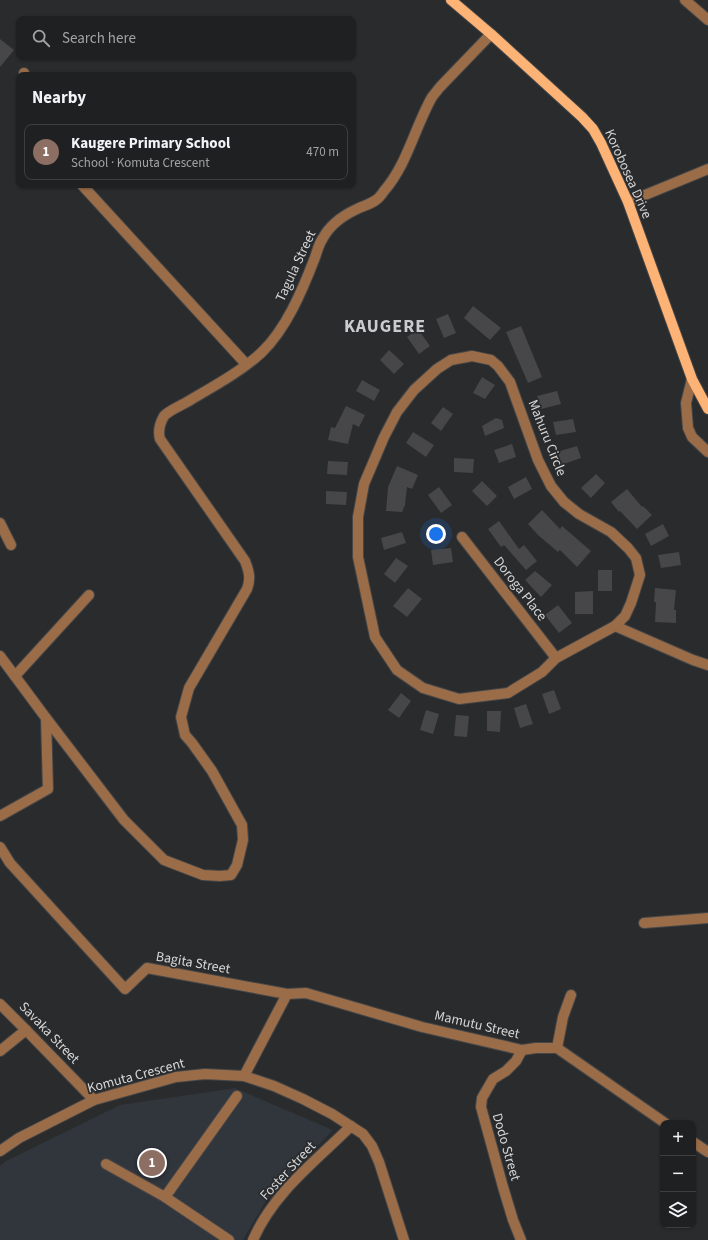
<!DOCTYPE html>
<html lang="en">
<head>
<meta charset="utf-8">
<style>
  :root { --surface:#1f2022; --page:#27282a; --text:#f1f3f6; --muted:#a1a3a5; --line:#3c3e40; --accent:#ef9ab8 }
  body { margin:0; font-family:"Source Sans 3",sans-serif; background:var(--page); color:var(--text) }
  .controls { position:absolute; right:12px; bottom:12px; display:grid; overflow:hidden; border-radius:8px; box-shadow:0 1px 3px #0004 }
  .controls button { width:36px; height:36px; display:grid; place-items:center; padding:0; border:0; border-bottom:1px solid var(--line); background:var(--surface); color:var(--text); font:20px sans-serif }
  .you { position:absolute; left:436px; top:534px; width:14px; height:14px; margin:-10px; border:3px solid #fff; border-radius:50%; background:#1a73e8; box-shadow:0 0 0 6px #1a73e833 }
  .badge { display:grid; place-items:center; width:26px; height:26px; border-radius:50%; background:var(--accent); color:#fff; font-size:13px; font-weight:700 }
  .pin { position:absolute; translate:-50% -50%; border:2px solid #fff; box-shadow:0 1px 4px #0006 }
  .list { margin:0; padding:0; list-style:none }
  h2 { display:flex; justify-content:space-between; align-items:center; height:52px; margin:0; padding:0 16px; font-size:17px }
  h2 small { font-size:13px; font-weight:400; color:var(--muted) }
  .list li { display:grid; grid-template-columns:26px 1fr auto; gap:12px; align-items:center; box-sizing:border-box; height:56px; margin:0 8px 8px; padding:0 8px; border:1px solid var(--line); border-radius:8px }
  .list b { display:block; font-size:15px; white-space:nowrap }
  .list p { margin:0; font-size:13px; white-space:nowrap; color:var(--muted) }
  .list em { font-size:13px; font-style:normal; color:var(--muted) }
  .icon { flex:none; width:22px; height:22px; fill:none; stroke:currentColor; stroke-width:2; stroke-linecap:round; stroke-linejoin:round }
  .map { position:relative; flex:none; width:708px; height:1240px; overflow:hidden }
  .search { position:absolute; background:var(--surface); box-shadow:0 1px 3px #0004; left:16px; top:16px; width:340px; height:44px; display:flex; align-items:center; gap:10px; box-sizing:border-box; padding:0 14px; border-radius:8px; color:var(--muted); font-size:15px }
  .panel { position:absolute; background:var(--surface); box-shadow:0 1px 3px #0004; left:16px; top:72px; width:340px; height:116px; border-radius:8px }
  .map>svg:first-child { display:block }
  .built { fill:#31353c }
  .building { fill:#474648 }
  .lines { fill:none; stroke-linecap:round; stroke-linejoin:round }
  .minor-casing { stroke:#454648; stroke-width:12 }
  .major-casing { stroke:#454648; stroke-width:12 }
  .minor { stroke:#9a6c48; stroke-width:10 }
  .major { stroke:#feb376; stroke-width:10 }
  .labels { text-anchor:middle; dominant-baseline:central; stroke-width:3.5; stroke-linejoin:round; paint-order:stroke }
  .street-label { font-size:14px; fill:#d5d6d7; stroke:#292b2d }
  .district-label { font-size:18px; font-weight:bold; letter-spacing:1px; fill:#cacbce; stroke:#292b2d }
</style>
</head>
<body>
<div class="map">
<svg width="708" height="1240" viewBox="0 0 708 1240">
  <rect width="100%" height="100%" fill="#292b2d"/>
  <!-- built -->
  <path class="built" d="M235 1088 333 1130 267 1199 243 1240H0V1166L6 1161 120 1105Z"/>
  <!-- building -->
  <g class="building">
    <path d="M0 39 14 50 0 67Z"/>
    <path d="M473 306 501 328 490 340 464 318Z"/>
    <path d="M448 314 456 333 444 338 436 319Z"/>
    <path d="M521 326 542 377 528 383 506 332Z"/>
    <path d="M418 329 430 346 419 354 407 337Z"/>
    <path d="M389 350 404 364 394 374 380 360Z"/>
    <path d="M482 377 495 385 485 399 473 393Z"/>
    <path d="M362 380 380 390 374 401 356 391Z"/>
    <path d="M557 391 561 404 541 409 537 396Z"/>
    <path d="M346 406 365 415 359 427 353 424 348 444 328 440 331 427 335 428Z"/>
    <path d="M443 407 453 414 441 431 431 423Z"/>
    <path d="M496 418 502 420 504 428 485 436 482 426Z"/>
    <path d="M573 419 576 432 556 435 553 422Z"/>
    <path d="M413 432 434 445 426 457 406 443Z"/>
    <path d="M512 444 516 457 499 463 494 450Z"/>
    <path d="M577 446 581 458 561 465 557 452Z"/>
    <path d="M454 458 474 459 473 473 454 472Z"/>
    <path d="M328 461 348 462 347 475 327 474Z"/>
    <path d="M397 466 418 475 412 489 407 487 405 505 402 512 386 511 388 487Z"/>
    <path d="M596 474 605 483 591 498 581 488Z"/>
    <path d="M526 477 532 489 514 499 508 487Z"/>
    <path d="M482 481 497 496 487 506 472 491Z"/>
    <path d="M439 487 452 505 441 513 428 495Z"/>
    <path d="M627 489 642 507 643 506 652 515 637 529 620 511 619 512 611 502Z"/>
    <path d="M326 491 347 492 346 505 326 504Z"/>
    <path d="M542 510 560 529 562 526 591 551 577 567 560 550 558 552 538 535 528 524Z"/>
    <path d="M499 521 519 549 524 545 537 561 526 570 504 545 501 547 488 529Z"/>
    <path d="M663 524 669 536 651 546 645 534Z"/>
    <path d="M402 532 406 543 384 550 381 538Z"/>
    <path d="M451 548 453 562 433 565 431 550Z"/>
    <path d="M679 552 681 565 661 568 658 555Z"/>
    <path d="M396 558 408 566 395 583 384 574Z"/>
    <rect x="598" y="570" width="14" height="21"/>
    <path d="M535 571 552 585 541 597 525 580Z"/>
    <path d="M408 588 422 599 407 617 393 606Z"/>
    <path d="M655 588 676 590 674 610H676V623L655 622 656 602H654Z"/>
    <path d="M593 591V614H575V592Z"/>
    <path d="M558 605 572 623 559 633 545 615Z"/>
    <path d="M554 690 561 709 549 714 542 694Z"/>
    <path d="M401 693 411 701 399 718 388 710Z"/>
    <path d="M526 704 533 724 520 728 514 708Z"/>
    <path d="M426 710 439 714 433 734 420 730Z"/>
    <path d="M487 711H501L500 732 487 731Z"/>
    <path d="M456 715 469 716 467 737 454 736Z"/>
  </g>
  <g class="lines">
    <!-- minor casing -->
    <g class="minor-casing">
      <g id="minor">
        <path d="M685 0 708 20"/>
        <path d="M24 73V75"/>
        <path d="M82 185 246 364"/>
        <path d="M628 202 708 169"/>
        <path d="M472 356 491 360 498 366 510 382 538 460 551 486 564 502 579 514 611 532 628 548 636 558 640 575 631 603 625 616 615 626 556 658 542 672 508 693 459 699 423 688 397 670 375 637 358 557V517L364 484 384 437 397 412 414 390 437 369 451 360Z"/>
        <path d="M692 379 686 403 688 428 692 437 708 452"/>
        <path d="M0 523 11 545"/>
        <path d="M462 537 556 658"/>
        <path d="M615 626 693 660 708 665"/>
        <path d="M0 656 46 718 48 789 0 816"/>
        <path d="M15 676 89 595"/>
        <path d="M46 718 124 820 164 860 203 875 220 876 231 875 237 865 243 840 242 825 212 771 192 743 185 735 181 717 189 688 247 589C251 579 249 571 245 561L160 439C158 432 160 423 164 416 169 410 185 404 192 399 216 385 243 370 262 352 286 329 302 291 314 260 317 253 318 245 323 238 330 225 344 215 357 209 363 206 371 204 376 200 379 198 382 194 384 191 407 165 415 127 432 97L440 87 491 34"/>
        <path d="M0 847 10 863 125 989 147 968 287 994 244 1076"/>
        <path d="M644 923 708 918"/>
        <path d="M287 994 306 993 422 1027 522 1050 536 1048H557L665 1123"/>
        <path d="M0 1004 26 1030 94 1100"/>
        <path d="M557 1048 563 1017 571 995"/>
        <path d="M0 1051 26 1030"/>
        <path d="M693 1142 708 1152"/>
        <path d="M0 1151 19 1138 94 1100 176 1077 205 1074 244 1076 274 1086 303 1099 332 1114 363 1134 372 1146 379 1162 404 1240"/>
        <path d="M106 1164 165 1197 229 1240"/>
        <path d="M165 1197 237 1096"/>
        <path d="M253 1240C273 1193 316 1161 351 1126"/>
        <path d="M521 1240 513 1220 503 1187 481 1107 482 1098 493 1079 506 1071 516 1061 522 1050"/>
      </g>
    </g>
    <!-- major casing -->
    <g class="major-casing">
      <path id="major" d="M451 0 491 34 582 117 593 129 601 143 628 202 692 379 708 409"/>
    </g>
    <!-- minor -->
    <use href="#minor" class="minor"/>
    <!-- major -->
    <use href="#major" class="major"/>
  </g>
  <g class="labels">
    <!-- street labels -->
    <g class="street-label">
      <text transform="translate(628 174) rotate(66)">Korobosea Drive</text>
      <text transform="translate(296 266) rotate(-65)">Tagula Street</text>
      <text transform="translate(547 438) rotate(68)">Mahuru Circle</text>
      <text transform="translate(520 589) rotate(52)">Doroga Place</text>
      <text transform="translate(193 963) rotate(10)">Bagita Street</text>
      <text transform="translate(477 1025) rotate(13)">Mamutu Street</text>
      <text transform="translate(49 1033) rotate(46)">Savaka Street</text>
      <text transform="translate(136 1076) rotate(-15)">Komuta Crescent</text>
      <text transform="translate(506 1147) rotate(74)">Dodo Street</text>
      <text transform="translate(288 1171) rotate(-47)">Foster Street</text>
    </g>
    <!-- district labels -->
    <g class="district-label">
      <text x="385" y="326">KAUGERE</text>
    </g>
  </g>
</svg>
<div class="controls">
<button>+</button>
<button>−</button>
<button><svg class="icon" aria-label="layers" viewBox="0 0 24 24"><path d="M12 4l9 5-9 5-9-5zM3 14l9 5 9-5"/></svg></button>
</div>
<div class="you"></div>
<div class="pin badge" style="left:152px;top:1163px;background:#8d6e63">1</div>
<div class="search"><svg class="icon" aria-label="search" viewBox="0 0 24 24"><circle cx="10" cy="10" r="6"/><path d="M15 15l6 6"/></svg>Search here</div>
<section class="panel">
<h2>Nearby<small></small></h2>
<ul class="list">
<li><span class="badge" style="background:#8d6e63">1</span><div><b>Kaugere Primary School</b><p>School · Komuta Crescent</p></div><em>470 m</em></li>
</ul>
</section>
</div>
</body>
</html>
